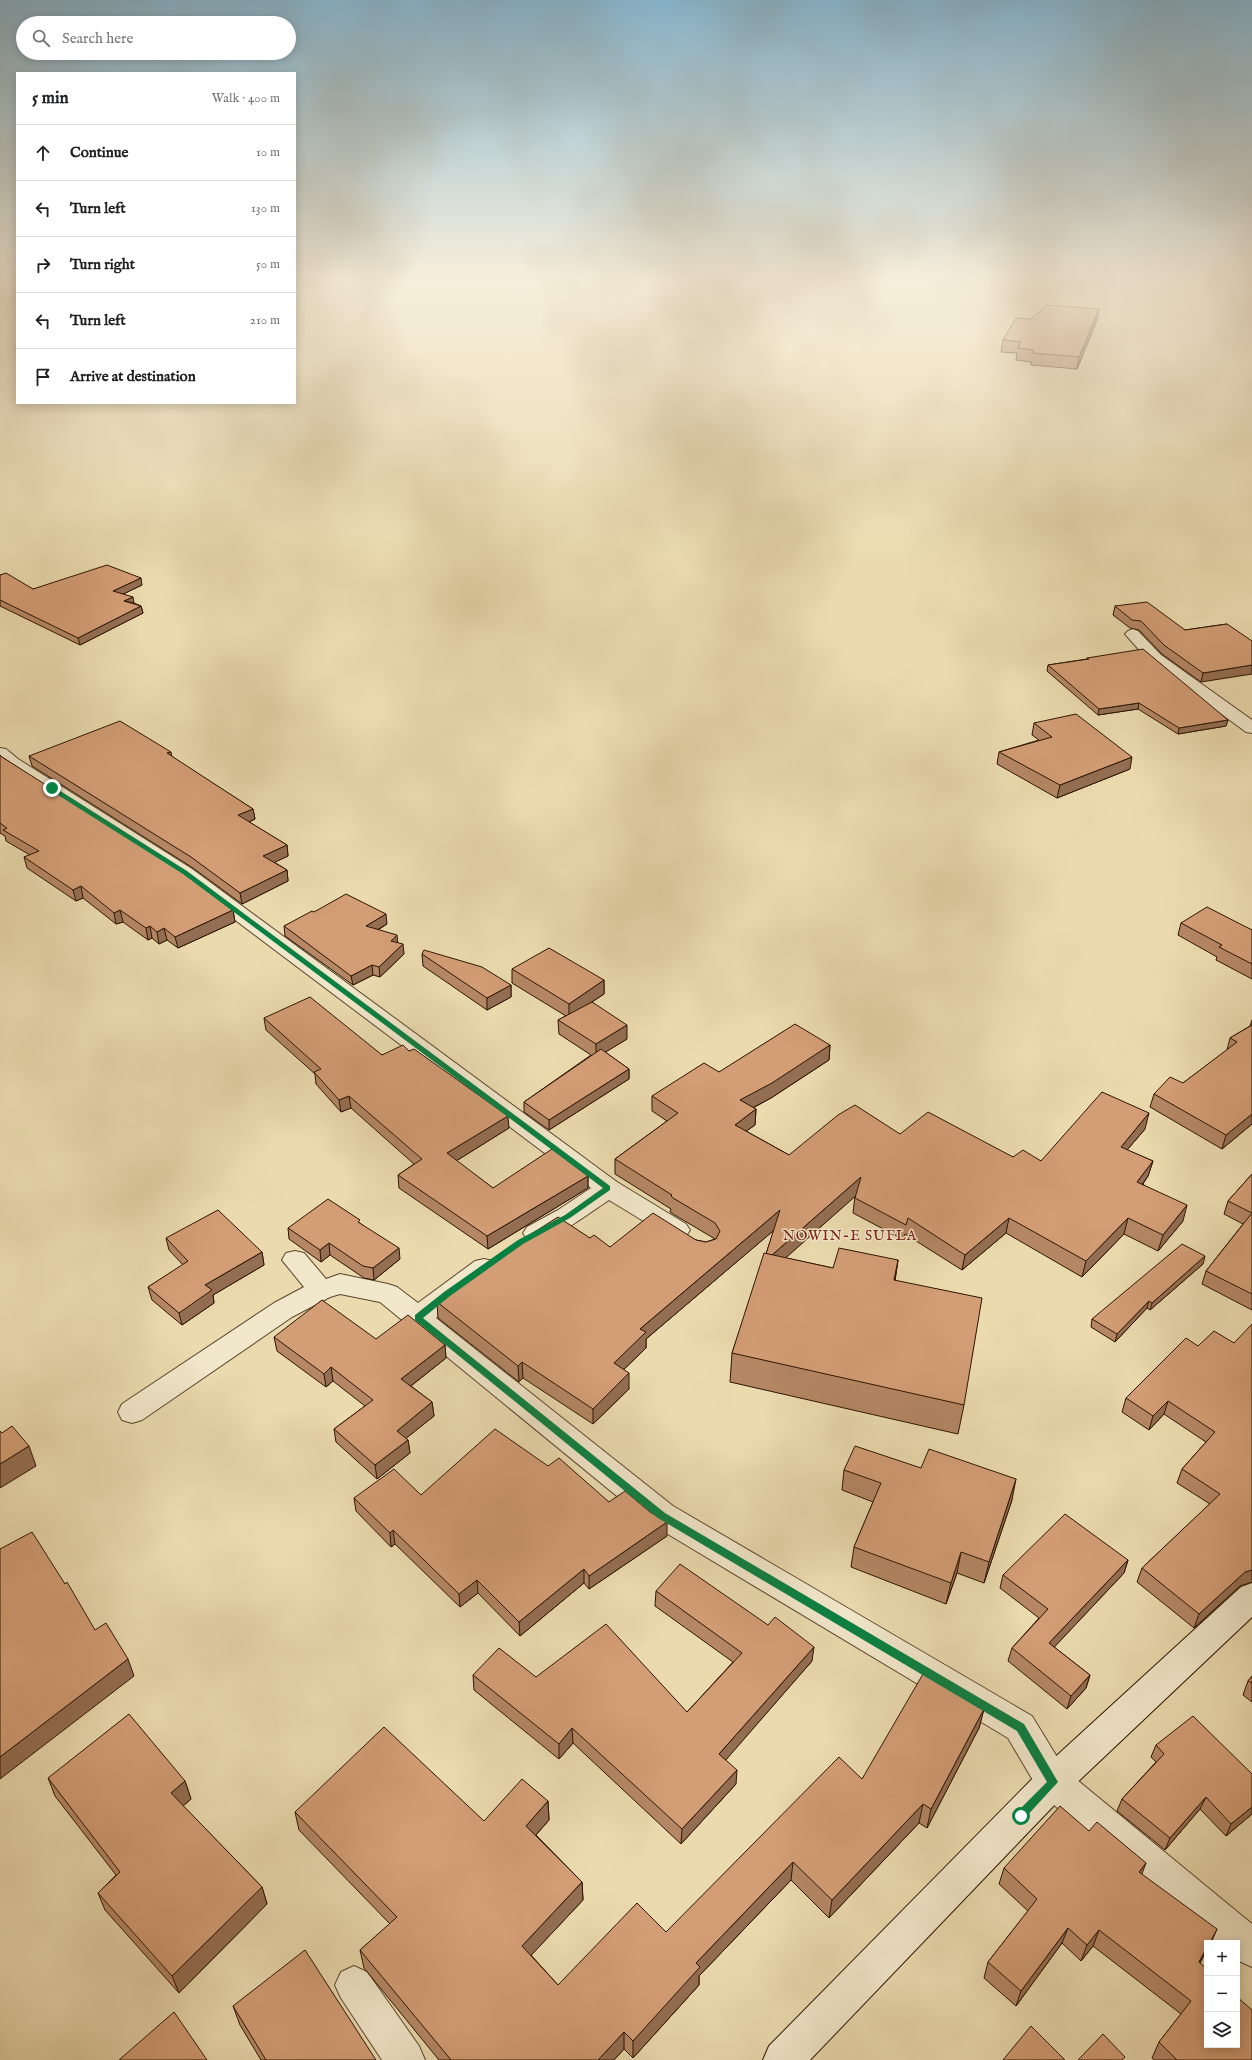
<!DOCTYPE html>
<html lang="en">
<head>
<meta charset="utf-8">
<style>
  :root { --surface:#fff; --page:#f2f2f2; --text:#202124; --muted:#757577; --line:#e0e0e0 }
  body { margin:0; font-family:"IM FELL English",serif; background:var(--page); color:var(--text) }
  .controls { position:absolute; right:12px; bottom:12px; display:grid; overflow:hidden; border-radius:0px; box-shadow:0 2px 10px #0003 }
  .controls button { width:36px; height:36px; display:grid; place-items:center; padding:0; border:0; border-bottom:1px solid var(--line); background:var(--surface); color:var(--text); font:20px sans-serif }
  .stop { position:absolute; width:12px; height:12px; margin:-9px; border:3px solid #0b8043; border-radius:50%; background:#fff }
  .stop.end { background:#0b8043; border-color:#fff; box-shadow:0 1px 4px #0008 }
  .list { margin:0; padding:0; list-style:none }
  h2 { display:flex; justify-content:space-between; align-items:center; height:52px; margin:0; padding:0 16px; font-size:17px }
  h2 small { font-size:13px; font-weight:400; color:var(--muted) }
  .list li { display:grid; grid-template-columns:26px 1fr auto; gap:12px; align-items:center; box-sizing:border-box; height:56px; padding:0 16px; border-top:1px solid var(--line) }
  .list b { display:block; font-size:15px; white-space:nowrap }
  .list em { font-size:13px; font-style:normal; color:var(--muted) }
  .icon { flex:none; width:22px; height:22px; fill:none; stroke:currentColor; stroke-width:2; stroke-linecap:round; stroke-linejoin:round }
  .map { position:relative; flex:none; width:1252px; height:2060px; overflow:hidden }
  .search { position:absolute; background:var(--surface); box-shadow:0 2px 10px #0003; left:16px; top:16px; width:280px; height:44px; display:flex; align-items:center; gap:10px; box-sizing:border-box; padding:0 14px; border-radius:22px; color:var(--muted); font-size:15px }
  .panel { position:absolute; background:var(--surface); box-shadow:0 2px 10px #0003; left:16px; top:72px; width:280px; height:332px; border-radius:0px }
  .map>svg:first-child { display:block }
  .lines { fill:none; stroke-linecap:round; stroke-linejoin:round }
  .street-casing { stroke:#5c462d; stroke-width:2 }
  .secondary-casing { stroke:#2c1502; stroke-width:2 }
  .street { fill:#f1e7ca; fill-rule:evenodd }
  .secondary { fill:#f1e7ca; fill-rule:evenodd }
  .wall { fill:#b58765; stroke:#2c1502 }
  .shaded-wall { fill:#946e52; stroke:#2c1502 }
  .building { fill:#d39d75; stroke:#2c1502 }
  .route { fill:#0b8043 }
  .labels { text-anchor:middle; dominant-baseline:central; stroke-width:3; stroke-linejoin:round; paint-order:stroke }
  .quarter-label { font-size:14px; letter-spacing:1px; fill:#7a1f14; stroke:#f1e7ca }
</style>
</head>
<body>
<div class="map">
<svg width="1252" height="2060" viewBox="0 0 1252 2060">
  <rect width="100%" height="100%" fill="#eadaae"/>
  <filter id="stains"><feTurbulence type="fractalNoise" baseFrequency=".005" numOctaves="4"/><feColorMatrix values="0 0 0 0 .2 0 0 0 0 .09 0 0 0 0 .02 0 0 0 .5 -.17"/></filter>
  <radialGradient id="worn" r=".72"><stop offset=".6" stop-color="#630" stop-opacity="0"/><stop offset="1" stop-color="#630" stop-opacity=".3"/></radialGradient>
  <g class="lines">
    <!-- street casing -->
    <g class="street-casing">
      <g id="street">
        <path d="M1133 629 1138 631 1161 655 1252 720V733L1246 732 1149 661 1125 634 1128 631Z"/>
        <path d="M0 748 6 749 18 759 192 869 617 1182 686 1224 690 1230 686 1236 677 1239 668 1236 609 1200C595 1209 551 1242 536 1242 533 1242 530 1240 527 1239L523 1233 527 1227 558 1210 591 1188 178 877 6 767 0 762Z"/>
        <path d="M295 1251 304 1253 326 1279 340 1274 388 1284 397 1287 418 1303 475 1261 484 1259 493 1261 497 1268 493 1275 436 1318 673 1506 1032 1716 1065 1770 1252 1924V1967L1237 1960V1943H1217L1041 1794 1008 1738 651 1524 380 1302 340 1294 330 1297 292 1317 142 1420 132 1423 122 1420 118 1412 122 1404 274 1303 304 1287 282 1260 286 1253Z"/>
        <path d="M354 1966 367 1972 419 2046 425 2060H382L341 1998 335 1985 341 1972Z"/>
      </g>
    </g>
    <!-- secondary casing -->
    <g class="secondary-casing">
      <path id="secondary" d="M1252 1583V1617L1065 1794 810 2060H763L769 2046 1041 1770 1241 1587Z"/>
    </g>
    <!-- street -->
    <use href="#street" class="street"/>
    <!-- secondary -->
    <use href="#secondary" class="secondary"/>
  </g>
  <!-- wall -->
  <g class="wall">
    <path d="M1031 319 1097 320 1077 369 1031 365V362L1016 360 1017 353 1001 352 1003 340Z"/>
    <path d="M0 575 33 589 142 585 123 594 134 603 141 606 143 613 80 645 0 606Z"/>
    <path d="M1115 606 1185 630 1227 624 1201 682 1162 654 1139 630 1130 628 1113 615Z"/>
    <path d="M1087 658 1228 720 1226 726 1178 734 1138 709 1098 715 1047 671 1048 665 1087 659Z"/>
    <path d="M1034 723 1130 769 1057 798 997 764 999 752 1039 740 1032 735Z"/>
    <path d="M0 755 2 757 233 910 235 922 178 948 167 940 159 944 152 938 148 940 123 922 116 924 83 898 76 901 27 868 24 857 30 855 6 841 5 836 0 833Z"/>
    <path d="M29 756 172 757 253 809 255 819 249 822 287 845 288 856 274 862 287 870 288 881 242 904 193 868 32 766Z"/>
    <path d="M314 912 387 924 378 930 397 943 404 954 380 977 373 975 353 985 285 936 284 926Z"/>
    <path d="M1181 923 1252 930V979L1216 960 1217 957 1178 935Z"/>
    <path d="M422 954 511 985V997L487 1010 423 966Z"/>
    <path d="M512 969 604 980V994L592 1002 627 1039 605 1052 629 1069V1079L549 1130 524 1112V1102L591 1055 559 1034 558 1020 566 1016 512 983Z"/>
    <path d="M264 1018 382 1055 409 1051 509 1128 456 1161 493 1188 588 1176V1188L488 1249 399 1188 398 1175 414 1164 351 1108 341 1112 316 1084 315 1074 266 1030Z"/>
    <path d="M1252 1020V1124L1222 1149 1150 1107 1154 1094 1183 1083 1227 1050 1230 1038 1250 1026Z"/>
    <path d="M830 1045 829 1060 771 1098 753 1108 756 1109 755 1125 746 1131 789 1155 900 1134 1013 1157 1041 1161 1145 1129 1127 1150 1153 1161 1148 1176 1143 1184 1183 1221 1158 1251 1124 1234 1082 1277 1006 1233 962 1270 905 1234 904 1240 853 1213 855 1196 785 1258 833 1268 898 1260 895 1280 964 1405 958 1434 730 1382 732 1353 766 1254 774 1230 646 1339V1348L623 1370 629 1389 593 1424 523 1378 519 1382 438 1318 437 1302 590 1238 610 1247 696 1240 706 1242 715 1239 673 1214 670 1212 671 1209 615 1174V1159L667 1121 652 1111V1096L719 1072Z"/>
    <path d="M1252 1174V1310L1202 1284 1206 1271 1243 1224 1224 1214 1228 1201Z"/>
    <path d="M360 1223 400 1259 374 1280 364 1278 330 1255 321 1262 289 1239 288 1228Z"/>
    <path d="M166 1238 262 1252 264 1265 213 1295 214 1303 182 1325 152 1300 148 1287 183 1265 169 1250Z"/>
    <path d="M1203 1264 1150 1310 1147 1308 1115 1342 1091 1327 1092 1319Z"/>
    <path d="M274 1337 376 1339 445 1345 446 1358 411 1386 432 1402 434 1416 406 1438 408 1440 410 1453 377 1479 336 1442 334 1429 365 1406 333 1381 326 1387 277 1351Z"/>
    <path d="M1234 1343 1240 1586 1194 1628 1137 1582 1142 1568 1210 1504 1177 1483 1182 1469 1206 1442 1164 1414 1149 1430 1122 1412 1126 1398 1198 1346Z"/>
    <path d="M548 1466 667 1536 589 1589 584 1583 520 1636 478 1593 460 1607 395 1544 391 1547 356 1511 354 1498 421 1495Z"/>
    <path d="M844 1470 1012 1500 984 1583 957 1573 946 1604 851 1567 854 1547 873 1502 842 1490Z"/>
    <path d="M1128 1560 1124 1573 1054 1647 1090 1675 1086 1688 1067 1709 1008 1661 1012 1648 1039 1618 1000 1588 1003 1575Z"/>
    <path d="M656 1591 812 1661 725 1760 736 1784 681 1844 573 1743 559 1759 474 1690 473 1675 536 1677 687 1712 733 1662 655 1606Z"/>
    <path d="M1252 1676V1702L1243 1695 1248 1681Z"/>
    <path d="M984 1709 979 1728 927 1828 919 1823 829 1918 791 1880 699 1976V1985L633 2058 624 2049 614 2060H439L364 1968 360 1950 390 1924 299 1830 295 1812 484 1821 548 1801 549 1820 536 1835 582 1882 583 1900 531 1955 558 1985 666 1932 862 1779Z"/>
    <path d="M1156 1745 1252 1774V1814L1226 1836 1200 1809 1165 1850 1117 1811 1122 1799 1156 1762 1151 1757Z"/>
    <path d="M48 1778 185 1781 191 1799 183 1806 262 1887 267 1904 179 1993 105 1910 98 1893 116 1875 55 1796Z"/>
    <path d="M1089 1831 1142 1874 1207 1943V1950L1200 1963 1252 2060H1154L1152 2058 1159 2042 1181 2014 1093 1946 1081 1961 1062 1943 1016 2006 984 1978 988 1962 1028 1911 999 1884 1004 1868Z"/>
    <path d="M233 2006 376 2060H261L240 2025Z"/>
  </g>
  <!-- shaded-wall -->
  <g class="shaded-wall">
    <path d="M1099 309 1097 320 1077 369 1079 357Z"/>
    <path d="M141 578 142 585 115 598 113 591Z"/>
    <path d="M133 597 134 603 124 601Z"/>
    <path d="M141 606 143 613 80 645 78 638Z"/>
    <path d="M1252 665V674L1201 682 1203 673Z"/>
    <path d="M1139 703 1138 709 1098 715 1099 709Z"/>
    <path d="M1228 720 1226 726 1178 734 1179 728Z"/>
    <path d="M171 752 173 762 167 753Z"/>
    <path d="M1132 757 1130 769 1057 798 1060 785Z"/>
    <path d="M253 809 255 819 240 826 238 815Z"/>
    <path d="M287 845 288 856 265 867 263 856Z"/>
    <path d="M287 870 288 881 242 904 240 893Z"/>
    <path d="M81 886 83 898 76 901 73 890Z"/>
    <path d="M120 910 123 922 116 924 114 913Z"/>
    <path d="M233 910 235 922 178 948 175 937Z"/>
    <path d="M386 914 387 924 367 936 366 926Z"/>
    <path d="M150 926 152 938 148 940 146 928Z"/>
    <path d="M164 928 167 940 159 944 157 932Z"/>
    <path d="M397 935 398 945 391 941Z"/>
    <path d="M403 944 404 954 380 977 379 967Z"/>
    <path d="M372 965 373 975 353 985 351 976Z"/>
    <path d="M604 980V994L569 1017V1004Z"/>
    <path d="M511 985V997L487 1010V998Z"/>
    <path d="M627 1025V1039L596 1058V1044Z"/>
    <path d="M830 1045 829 1060 771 1098 739 1115 740 1100Z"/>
    <path d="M629 1069V1079L549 1130V1120Z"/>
    <path d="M349 1096 351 1108 341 1112 339 1100Z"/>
    <path d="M756 1109 755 1125 734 1140 735 1125Z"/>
    <path d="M1149 1113 1145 1129 1117 1162 1121 1147Z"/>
    <path d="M1252 1114V1124L1222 1149 1226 1135Z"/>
    <path d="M508 1116 509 1128 448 1166 447 1153Z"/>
    <path d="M1153 1161 1148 1176 1133 1197 1137 1182Z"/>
    <path d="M588 1176V1188L488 1249 487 1236Z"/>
    <path d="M861 1177 859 1193 763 1278 764 1262Z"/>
    <path d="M1187 1205 1183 1221 1158 1251 1163 1235Z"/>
    <path d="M780 1210 779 1226 646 1339V1348L614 1379V1363L640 1329Z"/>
    <path d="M1009 1218 1006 1233 962 1270 965 1255Z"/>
    <path d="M1128 1218 1124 1234 1082 1277 1086 1261Z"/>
    <path d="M329 1243 330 1255 321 1262 320 1250Z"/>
    <path d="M399 1248 400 1259 374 1280 373 1268Z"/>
    <path d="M262 1252 264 1265 213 1295 214 1303 182 1325 179 1313 205 1285Z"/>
    <path d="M1205 1256 1203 1264 1150 1310 1152 1303Z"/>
    <path d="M898 1260 894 1288V1280Z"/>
    <path d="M1149 1301 1147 1308 1115 1342 1117 1334Z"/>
    <path d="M445 1345 446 1358 403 1392 401 1379Z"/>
    <path d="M522 1362 523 1378 519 1382 518 1366Z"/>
    <path d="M331 1367 333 1381 326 1387 324 1374Z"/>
    <path d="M629 1373V1389L593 1424V1409Z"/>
    <path d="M1168 1401 1164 1414 1149 1430 1153 1416Z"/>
    <path d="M432 1402 434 1416 399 1444 397 1431Z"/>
    <path d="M408 1440 410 1453 377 1479 375 1465Z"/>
    <path d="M29 1446 36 1466 0 1488V1464Z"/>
    <path d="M1016 1479 1012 1500 984 1583 989 1562Z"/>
    <path d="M667 1522V1536L589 1589V1576Z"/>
    <path d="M393 1530 395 1544 391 1547 390 1533Z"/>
    <path d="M961 1552 957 1573 946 1604 951 1583Z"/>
    <path d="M1128 1560 1124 1573 1046 1656 1049 1643Z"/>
    <path d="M584 1569V1583L520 1636 519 1622Z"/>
    <path d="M1252 1570V1582L1240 1586 1194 1628 1199 1614 1245 1572Z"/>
    <path d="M477 1580 478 1593 460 1607 459 1594Z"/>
    <path d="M814 1647 812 1661 718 1769 719 1754Z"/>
    <path d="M128 1659 134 1676 0 1779V1757Z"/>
    <path d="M1090 1675 1086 1688 1067 1709 1071 1696Z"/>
    <path d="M984 1709 979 1728 927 1828 931 1809Z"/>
    <path d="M572 1728 573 1743 559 1759V1744Z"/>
    <path d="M737 1770 736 1784 681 1844 682 1829Z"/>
    <path d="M185 1781 191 1799 177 1811 171 1793Z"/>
    <path d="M1206 1797 1200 1809 1165 1850 1170 1838Z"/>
    <path d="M548 1801 549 1820 528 1844 526 1826Z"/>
    <path d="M923 1804 919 1823 829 1918 832 1900Z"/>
    <path d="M1252 1807V1814L1226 1836 1231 1824Z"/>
    <path d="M793 1862 791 1880 699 1976V1985L633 2058V2041L696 1963Z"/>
    <path d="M1146 1863 1140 1879 1139 1872Z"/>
    <path d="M582 1882 583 1900 524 1963 522 1946Z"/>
    <path d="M262 1887 267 1904 179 1993 172 1976Z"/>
    <path d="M1068 1928 1062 1943 1016 2006 1021 1991Z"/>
    <path d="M1217 1929 1211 1943H1210Z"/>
    <path d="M1099 1930 1093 1946 1081 1961 1087 1945Z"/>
    <path d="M1207 1947V1950L1191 1977Z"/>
    <path d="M624 2032V2049L614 2060H598Z"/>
  </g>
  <!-- building -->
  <g class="building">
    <path d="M1047 305 1099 309 1079 357 1032 353 1034 350 1018 348 1021 342 1003 340 1016 318 1031 319Z"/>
    <path d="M107 565 141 578 113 591 133 597 124 601 141 606 78 638 0 600V575L6 573 33 589Z"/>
    <path d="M1147 602 1185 630 1227 624 1252 641V665L1203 673 1164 645 1141 621 1132 620 1115 606Z"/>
    <path d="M1143 649 1228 720 1179 728 1139 703 1099 709 1048 665 1089 659 1087 658Z"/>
    <path d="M1076 714 1132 757 1060 785 999 752 1052 737 1034 723Z"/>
    <path d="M120 721 171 752 167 753 253 809 238 815 287 845 263 856 287 870 240 893 191 857 29 756Z"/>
    <path d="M0 755 2 757 175 867 233 910 175 937 164 928 157 932 150 926 146 928 120 910 114 913 81 886 73 890 24 857 39 851 3 830 7 828 0 823Z"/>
    <path d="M346 894 386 914 366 926 397 935 391 941 403 944 379 967 372 965 351 976 284 926 312 911 314 912Z"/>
    <path d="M1207 907 1252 930V964L1219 947 1222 945 1181 923Z"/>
    <path d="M549 948 604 980 569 1004 512 969Z"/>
    <path d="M424 950 482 967 511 985 487 998 422 954Z"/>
    <path d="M310 997 382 1055 403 1045 409 1051 414 1049 508 1116 447 1153 493 1188 552 1149 588 1176 487 1236 398 1175 422 1159 349 1096 339 1100 314 1072 321 1069 264 1018Z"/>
    <path d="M592 1002 627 1025 596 1044 558 1020Z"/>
    <path d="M795 1024 830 1045 772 1083 740 1100 756 1109 735 1125 789 1155 838 1115 855 1105 900 1134 928 1112 1013 1157 1023 1150 1041 1161 1102 1092 1149 1113 1121 1147 1153 1161 1137 1182 1187 1205 1163 1235 1128 1218 1086 1261 1009 1218 965 1255 908 1218 906 1225 855 1198 861 1177 772 1255 766 1254 780 1210 640 1329 646 1332 614 1363 629 1373 593 1409 522 1362 518 1366 437 1302 506 1250 558 1217 590 1238 594 1235 610 1247 653 1213 696 1240 706 1242 716 1239 720 1231 715 1223 673 1198 671 1196 672 1195 615 1159 678 1113 652 1096 704 1063 719 1072Z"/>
    <path d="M1252 1025V1114L1226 1135 1154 1094 1170 1077 1183 1083 1237 1042 1230 1038Z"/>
    <path d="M601 1049 629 1069 549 1120 524 1102Z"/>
    <path d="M1252 1174V1213L1228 1201Z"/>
    <path d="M328 1199 360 1220 358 1222 399 1248 373 1268 363 1266 329 1243 320 1250 288 1228Z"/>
    <path d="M218 1210 262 1252 205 1285 212 1290 179 1313 148 1287 188 1261 166 1238Z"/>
    <path d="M1252 1213V1294L1206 1271Z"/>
    <path d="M1182 1244 1205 1256 1152 1303 1149 1301 1117 1334 1092 1319Z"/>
    <path d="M839 1248 898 1260 894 1280 982 1298 964 1405 732 1353 764 1253 833 1268Z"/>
    <path d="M322 1300 376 1339 408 1315 445 1345 401 1379 432 1402 397 1431 408 1440 375 1465 334 1429 373 1400 331 1367 324 1374 274 1337Z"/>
    <path d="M1252 1324V1570L1245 1572 1199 1614 1142 1568 1220 1494 1182 1469 1215 1432 1168 1401 1153 1416 1126 1398 1186 1338 1198 1346 1214 1331 1234 1343Z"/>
    <path d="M12 1426 29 1446 0 1464V1431L2 1433Z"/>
    <path d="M495 1429 548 1466 559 1458 609 1502 625 1491 650 1512 667 1522 589 1576 584 1569 519 1622 477 1580 459 1594 393 1530 390 1533 354 1498 394 1469 421 1495Z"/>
    <path d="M855 1446 921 1468 929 1449 1016 1479 989 1562 961 1552 951 1583 854 1547 881 1483 844 1470Z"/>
    <path d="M1065 1514 1128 1560 1049 1643 1090 1675 1071 1696 1012 1648 1048 1609 1003 1575Z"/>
    <path d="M32 1532 65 1584 67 1582 95 1630 106 1623 128 1659 0 1757V1549Z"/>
    <path d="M680 1564 768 1625 775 1617 814 1647 719 1754 737 1770 682 1829 572 1728 559 1744 473 1675 499 1648 536 1677 606 1624 687 1712 742 1653 656 1591Z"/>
    <path d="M923 1674 984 1709 931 1809 923 1804 832 1900 793 1862 696 1963 700 1967 633 2041 624 2032 598 2060H451L360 1950 397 1917 295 1812 384 1727 484 1821 522 1779 548 1801 526 1826 582 1882 522 1946 558 1985 637 1903 666 1932 839 1757 862 1779Z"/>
    <path d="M1252 1676V1683L1248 1681Z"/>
    <path d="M129 1714 185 1781 171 1793 262 1887 172 1976 98 1893 120 1872 48 1778Z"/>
    <path d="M1193 1716 1252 1774V1807L1231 1824 1206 1797 1170 1838 1122 1799 1164 1754 1156 1745Z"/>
    <path d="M1060 1806 1089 1831 1097 1822 1146 1863 1139 1872 1217 1929 1210 1943H1207V1947L1199 1962 1207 1969V2045H1237V1997L1252 2010V2060H1177L1159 2042 1191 2001 1099 1930 1087 1945 1068 1928 1021 1991 988 1962 1037 1899 1004 1868Z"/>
    <path d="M305 1950 376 2060H266L233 2006Z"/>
    <path d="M174 2012 207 2060H119Z"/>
    <path d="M1031 2026 1065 2060H1003Z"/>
    <path d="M1103 2034 1125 2057 1122 2060H1078Z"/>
  </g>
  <!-- sky -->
  <linearGradient id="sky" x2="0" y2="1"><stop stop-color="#88b7d0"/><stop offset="0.49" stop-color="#f6eedb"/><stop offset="1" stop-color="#f6eedb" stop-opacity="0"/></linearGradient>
  <rect width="1252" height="566" fill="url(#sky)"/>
  <!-- route -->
  <path class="route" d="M50 787H54L187 871 610 1186V1190L570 1218 523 1244 450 1296 423 1318 665 1513 1024 1724 1058 1782 1024 1819 1021 1821 1017 1819 1015 1816 1017 1812 1047 1782 1017 1731 658 1518 415 1320V1315L444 1292 518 1240 565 1215 603 1188 183 874 50 790Z"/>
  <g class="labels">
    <!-- quarter labels -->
    <g class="quarter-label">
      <text x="850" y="1236">NOWIN-E SUFLA</text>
    </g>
  </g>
  <rect width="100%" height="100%" filter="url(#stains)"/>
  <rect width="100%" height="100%" fill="url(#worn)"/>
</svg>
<div class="controls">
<button>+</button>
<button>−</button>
<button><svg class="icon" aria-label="layers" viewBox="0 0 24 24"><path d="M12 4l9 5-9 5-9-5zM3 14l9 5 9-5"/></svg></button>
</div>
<div class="stop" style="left:1021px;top:1816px"></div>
<div class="stop end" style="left:52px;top:788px"></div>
<div class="search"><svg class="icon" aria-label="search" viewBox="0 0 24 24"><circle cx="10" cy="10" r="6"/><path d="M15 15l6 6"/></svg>Search here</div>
<section class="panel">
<h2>5 min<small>Walk · 400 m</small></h2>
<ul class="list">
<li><svg class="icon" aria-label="ahead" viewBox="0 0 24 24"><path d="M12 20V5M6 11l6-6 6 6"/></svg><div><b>Continue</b></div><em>10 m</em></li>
<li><svg class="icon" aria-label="left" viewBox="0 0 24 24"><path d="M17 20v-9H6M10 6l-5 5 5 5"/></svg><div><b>Turn left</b></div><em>130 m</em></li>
<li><svg class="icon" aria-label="right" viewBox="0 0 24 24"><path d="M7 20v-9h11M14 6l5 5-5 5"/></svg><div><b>Turn right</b></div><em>50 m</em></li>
<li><svg class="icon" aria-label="left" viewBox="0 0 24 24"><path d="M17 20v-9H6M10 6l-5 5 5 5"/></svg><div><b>Turn left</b></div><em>210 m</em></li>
<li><svg class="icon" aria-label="arrive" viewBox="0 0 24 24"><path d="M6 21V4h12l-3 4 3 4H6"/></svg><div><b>Arrive at destination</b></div></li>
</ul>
</section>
</div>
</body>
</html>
